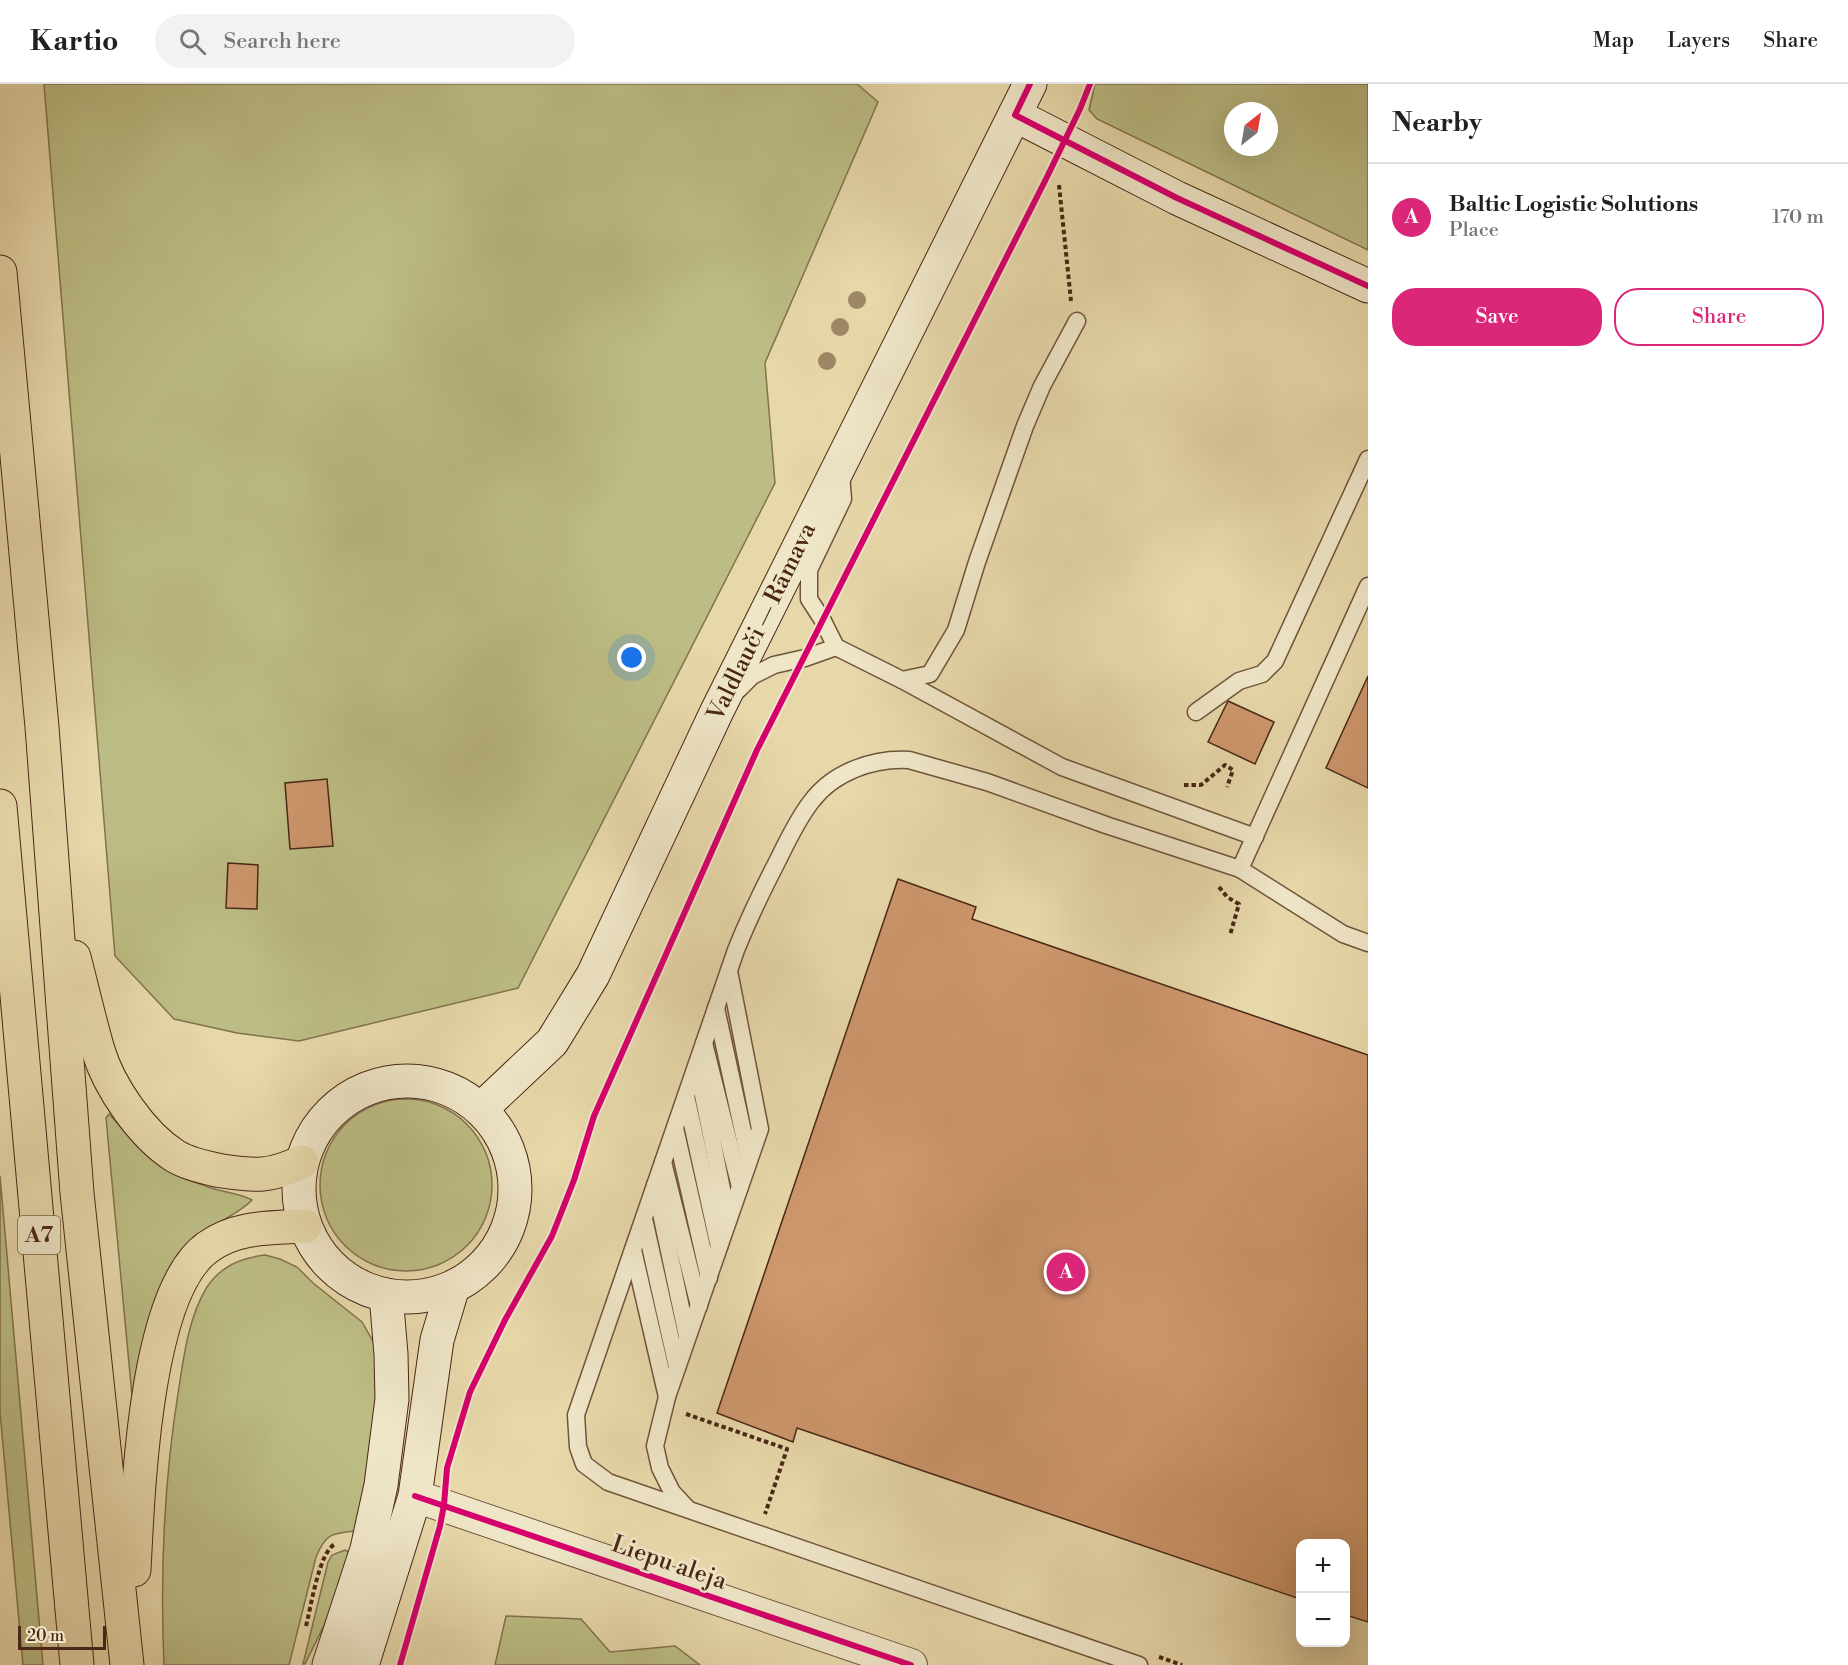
<!DOCTYPE html>
<html lang="en">
<head>
<meta charset="utf-8">
<style>
  :root { --surface:#fff; --page:#f2f2f2; --text:#202124; --muted:#757577; --line:#e0e0e0; --accent:#db2777 }
  body { margin:0; font-family:"Libre Bodoni",serif; background:var(--page); color:var(--text) }
  .controls { position:absolute; right:18px; bottom:18px; display:grid; overflow:hidden; border-radius:12px; box-shadow:0 6px 24px #0002 }
  .controls button { width:54px; height:54px; display:grid; place-items:center; padding:0; border:0; border-bottom:2px solid var(--line); background:var(--surface); color:var(--text); font:30px sans-serif }
  .compass { position:absolute; left:1224px; top:18px; width:54px; height:54px; border-radius:50%; background:var(--surface); box-shadow:0 6px 24px #0002; rotate:31deg }
  .scale { position:absolute; left:18px; bottom:15px; width:88px; box-sizing:border-box; padding-left:6px; border:3px solid #4a2716; border-top:0; font-size:16px; line-height:21px; white-space:nowrap; color:#4a2716; -webkit-text-stroke:4px #efe6c8; paint-order:stroke }
  .you { position:absolute; left:632px; top:574px; width:21px; height:21px; margin:-15px; border:4px solid #fff; border-radius:50%; background:#1a73e8; box-shadow:0 0 0 9px #1a73e833 }
  .badge { display:grid; place-items:center; width:39px; height:39px; border-radius:50%; background:var(--accent); color:#fff; font-size:20px; font-weight:700 }
  .pin { position:absolute; translate:-50% -50%; border:3px solid #fff; box-shadow:0 2px 6px #0006 }
  .list { margin:0; padding:0; list-style:none }
  h2 { display:flex; justify-content:space-between; align-items:center; height:78px; margin:0; padding:0 24px; font-size:26px }
  h2 small { font-size:20px; font-weight:400; color:var(--muted) }
  .list li { display:grid; grid-template-columns:39px 1fr auto; gap:18px; align-items:center; box-sizing:border-box; height:108px; padding:0 24px; border-top:2px solid var(--line) }
  .list b { display:block; font-size:22px; white-space:nowrap }
  .list p { margin:0; font-size:20px; white-space:nowrap; color:var(--muted) }
  .list em { font-size:20px; font-style:normal; color:var(--muted) }
  .actions { display:flex; gap:12px; padding:18px 24px }
  .actions a { flex:1; padding:14px 0; border:2px solid var(--accent); border-radius:24px; text-align:center; font-size:21px; color:var(--accent) }
  .actions .main { background:var(--accent); color:#fff }
  .icon { flex:none; width:33px; height:33px; fill:none; stroke:currentColor; stroke-width:2; stroke-linecap:round; stroke-linejoin:round }
  .map { position:relative; flex:none; width:1368px; height:1581px; overflow:hidden }
  header { display:flex; align-items:center; gap:36px; box-sizing:border-box; height:84px; padding:0 30px; background:var(--surface); border-bottom:2px solid var(--line) }
  header strong { font-size:28px }
  nav { display:flex; gap:33px; margin-inline-start:auto; font-size:21px }
  .search { width:420px; height:54px; background:var(--page); display:flex; align-items:center; gap:15px; box-sizing:border-box; padding:0 21px; border-radius:33px; color:var(--muted); font-size:22px }
  main { display:flex }
  aside { flex:1; background:var(--surface) }
  .map>svg:first-child { display:block }
  .green { fill:#bcbd84; stroke:#83724d; stroke-width:1.5; fill-rule:evenodd }
  .building { fill:#ce976d; stroke:#4a2716; stroke-width:1.5 }
  .lines { fill:none; stroke-linecap:round; stroke-linejoin:round }
  .lane-casing { stroke:#71533b; stroke-width:19 }
  .street-casing { stroke:#71533b; stroke-width:34 }
  .secondary-casing { stroke:#4a2716; stroke-width:35 }
  .highway-casing { stroke:#4a2716; stroke-width:35 }
  .path { stroke:#4a2716; stroke-width:4; stroke-dasharray:4.5 3; stroke-linecap:butt }
  .lane { stroke:#efe6c8; stroke-width:16 }
  .street { stroke:#efe6c8; stroke-width:32 }
  .secondary { stroke:#efe6c8; stroke-width:33 }
  .highway { stroke:#e7d8aa; stroke-width:33 }
  .cycleway-casing { stroke:#efe6c8; stroke-width:10 }
  .cycleway { stroke:#d6006c; stroke-width:6 }
  .tree { fill:#9d8765 }
  .labels { text-anchor:middle; dominant-baseline:central; stroke-width:5; stroke-linejoin:round; paint-order:stroke }
  .shield { fill:#efe6c8; stroke:#7c604b; stroke-width:1.5 }
  .shield-label { font-size:22px; font-weight:bold; fill:#4a2716 }
  .street-label { font-size:24px; fill:#4a2716; stroke:#efe6c8 }
</style>
</head>
<body>
<header>
<strong>Kartio</strong>
<div class="search"><svg class="icon" aria-label="search" viewBox="0 0 24 24"><circle cx="10" cy="10" r="6"/><path d="M15 15l6 6"/></svg>Search here</div>
<nav><a>Map</a><a>Layers</a><a>Share</a></nav>
</header>
<main>
<div class="map">
<svg width="1368" height="1581" viewBox="0 0 1368 1581">
  <rect width="100%" height="100%" fill="#e7d8aa"/>
  <filter id="stains"><feTurbulence type="fractalNoise" baseFrequency=".00333" numOctaves="4"/><feColorMatrix values="0 0 0 0 .2 0 0 0 0 .09 0 0 0 0 .02 0 0 0 .5 -.17"/></filter>
  <radialGradient id="worn" r=".72"><stop offset=".6" stop-color="#630" stop-opacity="0"/><stop offset="1" stop-color="#630" stop-opacity=".3"/></radialGradient>
  <!-- green -->
  <g class="green">
    <path d="M44 0H857L878 18 765 279 775 399 518 904 299 957 237 949 174 935 115 872Z"/>
    <path d="M1095 0H1368V166L1097 35 1089 26ZM1233 27H1269V63H1233Z"/>
    <circle cx="406" cy="1101" r="86"/>
    <path d="M109 1030C136 1061 168 1090 208 1103 222 1108 239 1109 252 1116 241 1128 223 1135 209 1145L135 1344 106 1034Z"/>
    <path d="M0 1092 43 1581H23L0 1328Z"/>
    <path d="M265 1171 280 1175 297 1183 313 1199 362 1238 374 1259 380 1282 371 1383 355 1447C331 1450 326 1449 316 1473L289 1581H164C160 1488 164 1395 179 1303 184 1271 189 1232 207 1203 221 1182 241 1174 265 1171Z"/>
    <path d="M345 1466 352 1470 334 1521 305 1580H303L328 1478 332 1471Z"/>
    <path d="M506 1532 581 1535 610 1568 675 1562 700 1581H495Z"/>
  </g>
  <!-- building -->
  <g class="building">
    <path d="M1368 592V704L1326 684Z"/>
    <path d="M1228 617 1274 638 1255 680 1208 658Z"/>
    <path d="M327 695 333 762 290 765 285 699Z"/>
    <path d="M228 779 258 781 257 825 226 824Z"/>
    <path d="M898 795 976 823 972 835 1368 971V1538L1346 1531V1460H1300V1515L797 1344 793 1358 717 1329Z"/>
  </g>
  <g class="lines">
    <!-- lane casing -->
    <g class="lane-casing">
      <g id="lane">
        <path d="M841 390 843 415 809 486V515L822 535 836 563 902 596 930 590 956 546 977 478 1025 342 1042 302 1077 237"/>
        <path d="M902 596 1062 683 1255 753"/>
        <path d="M738 606 752 592 774 581 805 574 836 563"/>
        <path d="M1196 628 1239 597 1262 590 1275 577 1368 375"/>
        <path d="M1240 785 1368 502"/>
        <path d="M716 924 749 1075"/>
        <path d="M704 959 740 1103"/>
        <path d="M697 981 728 1135"/>
        <path d="M686 1012 719 1163"/>
        <path d="M675 1044 709 1194"/>
        <path d="M663 1078 699 1222"/>
        <path d="M655 1101 687 1252"/>
        <path d="M644 1135 677 1283"/>
        <path d="M633 1166 667 1313"/>
        <path d="M686 1423 672 1408 660 1384 655 1362 667 1313 760 1045 729 887"/>
        <path d="M1139 1581 608 1398 584 1380 578 1363 576 1331 736 866C748 836 762 807 777 778 787 758 797 736 811 718 833 688 873 674 909 676L987 698 1106 741 1240 785 1343 850 1368 859"/>
      </g>
    </g>
    <!-- street casing -->
    <g class="street-casing">
      <path id="street" d="M415 1412 911 1581"/>
    </g>
    <!-- secondary casing -->
    <g class="secondary-casing">
      <g id="secondary">
        <path d="M1015 31 1177 114 1368 202"/>
        <circle cx="407" cy="1105" r="108"/>
        <path d="M481 1025 552 958 593 891 717 627 1030 0"/>
        <path d="M329 1581 367 1465 381 1401 392 1315 391 1270 386 1211"/>
        <path d="M362 1581 415 1412 437 1256 452 1206"/>
      </g>
    </g>
    <!-- highway casing -->
    <g class="highway-casing">
      <g id="highway">
        <path d="M0 188 42 643 77 1109 127 1581"/>
        <path d="M0 722 77 1581"/>
        <path d="M74 873C82 904 89 935 98 966 109 1003 142 1051 175 1072 188 1080 207 1084 222 1087 256 1092 270 1093 302 1078"/>
        <path d="M134 1486C138 1412 144 1208 208 1163 237 1142 272 1144 305 1142"/>
      </g>
    </g>
    <!-- path -->
    <g class="path">
      <path d="M1059 101 1071 217"/>
      <path d="M1184 701H1201L1225 681 1233 686 1227 703"/>
      <path d="M1219 803 1227 813 1239 820 1230 851"/>
      <path d="M686 1330 787 1365 765 1430"/>
      <path d="M306 1542C311 1523 319 1468 335 1460"/>
      <path d="M1159 1573 1182 1581"/>
    </g>
    <!-- lane -->
    <use href="#lane" class="lane"/>
    <!-- street -->
    <use href="#street" class="street"/>
    <!-- secondary -->
    <use href="#secondary" class="secondary"/>
    <!-- highway -->
    <use href="#highway" class="highway"/>
    <!-- cycleway casing -->
    <g class="cycleway-casing">
      <g id="cycleway">
        <path d="M1030 0 1015 31 1177 114 1368 202"/>
        <path d="M415 1412 911 1581"/>
        <path d="M400 1581 440 1442 444 1421 447 1384 470 1308 505 1236 552 1152 574 1096 594 1032 757 666 1046 95 1080 25 1090 0"/>
      </g>
    </g>
    <!-- cycleway -->
    <use href="#cycleway" class="cycleway"/>
  </g>
  <!-- trees -->
  <g class="tree">
    <circle cx="857" cy="216" r="9"/>
    <circle cx="840" cy="243" r="9"/>
    <circle cx="827" cy="277" r="9"/>
  </g>
  <g class="labels">
    <!-- shield labels -->
    <rect class="shield" x="18" y="1132" width="42" height="38" rx="4.5"/>
    <g class="shield-label">
      <text x="39" y="1151">A7</text>
    </g>
    <!-- street labels -->
    <g class="street-label">
      <text transform="translate(762 538) rotate(-64)">Valdlauči — Rāmava</text>
      <text transform="translate(669 1479) rotate(19)">Liepu aleja</text>
    </g>
  </g>
  <rect width="100%" height="100%" filter="url(#stains)"/>
  <rect width="100%" height="100%" fill="url(#worn)"/>
</svg>
<div class="controls">
<button>+</button>
<button>−</button>
</div>
<svg class="compass" viewBox="-18 -18 36 36"><path d="M0-13l5 13h-10z" fill="#e53935"/><path d="M0 13l5-13h-10z" fill="#757577"/></svg>
<div class="scale">20 m</div>
<div class="you"></div>
<div class="pin badge" style="left:1066px;top:1188px">A</div>
</div>
<aside>
<h2>Nearby<small></small></h2>
<ul class="list">
<li><span class="badge">A</span><div><b>Baltic Logistic Solutions</b><p>Place</p></div><em>170 m</em></li>
</ul>
<div class="actions"><a class="main">Save</a><a>Share</a></div>
</aside>
</main>
</body>
</html>
